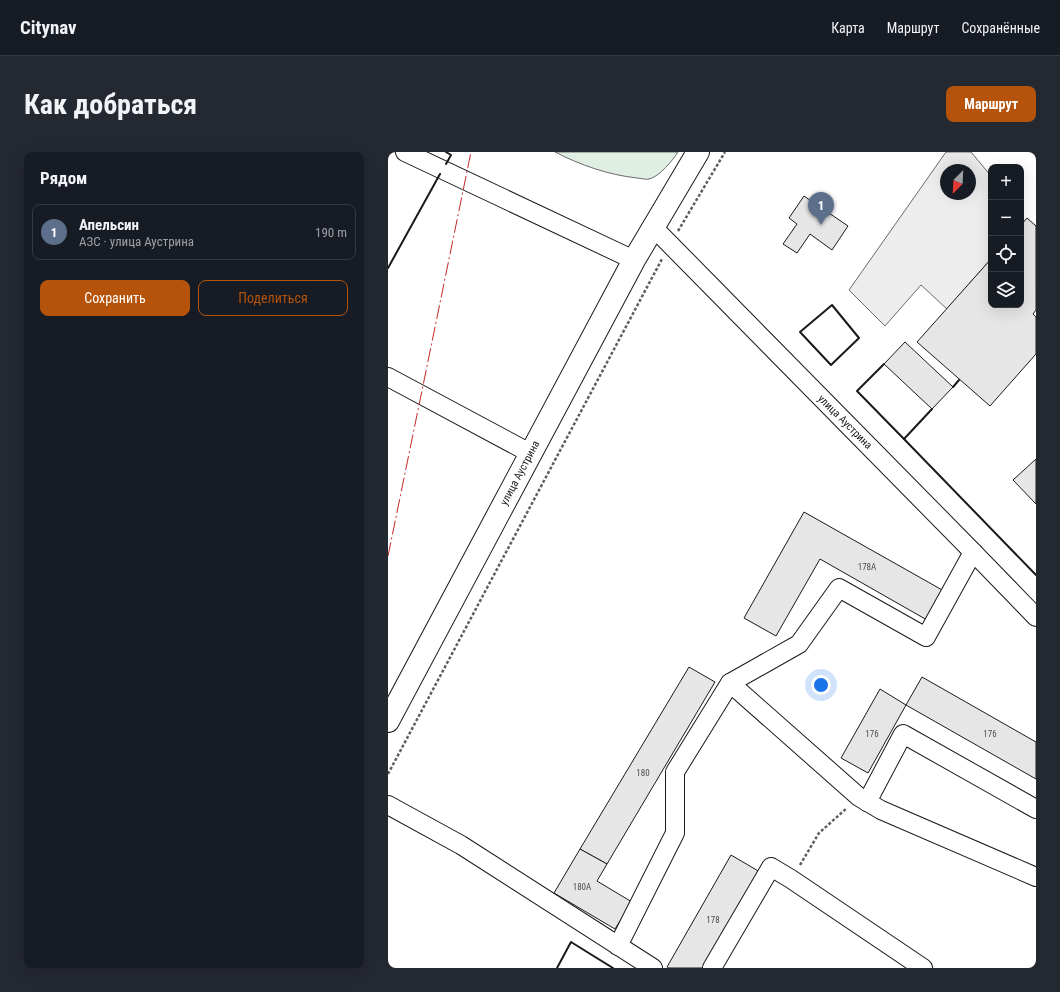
<!DOCTYPE html>
<html lang="ru">
<head>
<meta charset="utf-8">
<style>
  :root { --surface:#171b24; --page:#242831; --text:#f1f3f6; --muted:#9ea1a6; --line:#363941; --accent:#b45309 }
  body { margin:0; font-family:"Roboto Condensed",sans-serif; background:var(--page); color:var(--text) }
  .controls { position:absolute; right:12px; top:12px; display:grid; overflow:hidden; border-radius:8px; box-shadow:0 4px 16px #0002 }
  .controls button { width:36px; height:36px; display:grid; place-items:center; padding:0; border:0; border-bottom:1px solid var(--line); background:var(--surface); color:var(--text); font:20px sans-serif }
  .compass { position:absolute; left:552px; top:12px; width:36px; height:36px; border-radius:50%; background:var(--surface); box-shadow:0 4px 16px #0002; rotate:204deg }
  .you { position:absolute; left:433px; top:533px; width:14px; height:14px; margin:-10px; border:3px solid #fff; border-radius:50%; background:#1a73e8; box-shadow:0 0 0 6px #1a73e833 }
  .badge { display:grid; place-items:center; width:26px; height:26px; border-radius:50%; background:var(--accent); color:#fff; font-size:13px; font-weight:700 }
  .pin { position:absolute; translate:-50% -33px; filter:drop-shadow(0 1px 2px #0008) }
  .pin::after { content:''; position:absolute; top:21px; width:14px; height:12px; background:inherit; clip-path:polygon(0 0,100% 0,50% 100%) }
  .list { margin:0; padding:0; list-style:none }
  h2 { display:flex; justify-content:space-between; align-items:center; height:52px; margin:0; padding:0 16px; font-size:17px }
  h2 small { font-size:13px; font-weight:400; color:var(--muted) }
  .list li { display:grid; grid-template-columns:26px 1fr auto; gap:12px; align-items:center; box-sizing:border-box; height:56px; margin:0 8px 8px; padding:0 8px; border:1px solid var(--line); border-radius:8px }
  .list b { display:block; font-size:15px; white-space:nowrap }
  .list p { margin:0; font-size:13px; white-space:nowrap; color:var(--muted) }
  .list em { font-size:13px; font-style:normal; color:var(--muted) }
  .actions { display:flex; gap:8px; padding:12px 16px }
  .actions a { flex:1; padding:9px 0; border:1px solid var(--accent); border-radius:8px; text-align:center; font-size:14px; color:var(--accent) }
  .actions .main { background:var(--accent); color:#fff }
  .icon { flex:none; width:22px; height:22px; fill:none; stroke:currentColor; stroke-width:2; stroke-linecap:round; stroke-linejoin:round }
  .map { position:relative; flex:none; width:648px; height:816px; overflow:hidden; border-radius:8px }
  header { display:flex; align-items:center; gap:24px; box-sizing:border-box; height:56px; padding:0 20px; background:var(--surface); border-bottom:1px solid var(--line) }
  header strong { font-size:19px }
  nav { display:flex; gap:22px; margin-inline-start:auto; font-size:14px }
  .intro { display:flex; align-items:center; justify-content:space-between; box-sizing:border-box; height:96px; padding:0 24px }
  h1 { margin:0; font-size:28px }
  .button { padding:10px 18px; border-radius:8px; background:var(--accent); color:#fff; font-size:14px; font-weight:700 }
  main { display:flex; gap:24px; padding:0 24px }
  aside { flex:1; background:var(--surface); border-radius:8px; box-shadow:0 4px 16px #0002 }
  .map>svg:first-child { display:block }
  .green { fill:#e0efe3; stroke:#6a6a6a }
  .parking { fill:#ededed; stroke:#6a6a6a; fill-rule:evenodd }
  .building { fill:#e6e6e6; stroke:#1a1a1a }
  .lines { fill:none; stroke-linecap:round; stroke-linejoin:round }
  .minor-casing { stroke:#1a1a1a; stroke-width:20 }
  .major-casing { stroke:#1a1a1a; stroke-width:24 }
  .path { stroke:#5f5f5f; stroke-width:2.5; stroke-dasharray:3 2; stroke-linecap:butt }
  .minor { stroke:#fff; stroke-width:18 }
  .major { stroke:#fff; stroke-width:22 }
  .wall { stroke:#1a1a1a; stroke-width:2 }
  .power { stroke:#c62828; stroke-width:1; stroke-dasharray:14 3 2 3; stroke-linecap:butt }
  .labels { text-anchor:middle; dominant-baseline:central; stroke-width:3; stroke-linejoin:round; paint-order:stroke }
  .number-label { font-size:9px; fill:#4d4d4d }
  .street-label { font-size:11px; fill:#1a1a1a; stroke:#fff }
</style>
</head>
<body>
<header>
<strong>Citynav</strong>
<nav><a>Карта</a><a>Маршрут</a><a>Сохранённые</a></nav>
</header>
<div class="intro"><h1>Как добраться</h1><a class="button">Маршрут</a></div>
<main>
<aside>
<h2>Рядом<small></small></h2>
<ul class="list">
<li><span class="badge" style="background:#5c6f8a">1</span><div><b>Апельсин</b><p>АЗС · улица Аустрина</p></div><em>190 m</em></li>
</ul>
<div class="actions"><a class="main">Сохранить</a><a>Поделиться</a></div>
</aside>
<div class="map">
<svg width="648" height="816" viewBox="0 0 648 816">
  <rect width="100%" height="100%" fill="#fff"/>
  <!-- green -->
  <path class="green" d="M167 0H290C285 8 271 25 261 27 258 28 253 26 249 26 221 23 192 13 167 0Z"/>
  <!-- parking -->
  <path class="parking" d="M558 0H583L603 24V107L559 157 533 133 497 174 461 138ZM558 18H582V42H558Z"/>
  <!-- building -->
  <g class="building">
    <path d="M416 44 460 74 444 98 422 82 409 101 395 92 409 72 401 66Z"/>
    <path d="M639 66 648 74V158L645 162 648 165V202L602 254 529 190 603 107V153H633V73Z"/>
    <path d="M517 190 565 235 544 257 496 212Z"/>
    <path d="M648 307V352L625 328Z"/>
    <path d="M416 360 556 439 539 468 432 407 388 484 356 466Z"/>
    <path d="M301 515 327 530 219 712 192 697Z"/>
    <path d="M534 525 648 590V627L518 553Z"/>
    <path d="M492 537 518 553 480 621 453 606Z"/>
    <path d="M192 697 219 712 209 729 244 750 227 777 166 741Z"/>
    <path d="M343 703 372 720 317 816H281L279 815Z"/>
  </g>
  <g class="lines">
    <!-- minor casing -->
    <g class="minor-casing">
      <g id="minor">
        <path d="M17 0 246 108"/>
        <path d="M265 75 585 400 648 465"/>
        <path d="M0 225 142 301"/>
        <path d="M342 531 471 645 493 658 648 725"/>
        <path d="M479 650 515 582 648 657"/>
        <path d="M0 653 73 693 265 816"/>
        <path d="M230 794 287 681V620L342 531 411 492 451 436 538 485 585 400"/>
        <path d="M324 816 383 715 403 727 535 816"/>
      </g>
    </g>
    <!-- major casing -->
    <g class="major-casing">
      <path id="major" d="M0 569 246 108 310 0"/>
    </g>
    <!-- path -->
    <g class="path">
      <path d="M290 79 337 0"/>
      <path d="M0 622 274 107"/>
      <path d="M412 713 431 681 459 656"/>
    </g>
    <!-- minor -->
    <use href="#minor" class="minor"/>
    <!-- major -->
    <use href="#major" class="major"/>
    <!-- wall -->
    <g class="wall">
      <path d="M58 0 63 3 58 12"/>
      <path d="M0 116 52 22"/>
      <path d="M444 153 471 186 443 213 412 180Z"/>
      <path d="M496 212 469 239 516 287"/>
      <path d="M565 235 571 228"/>
      <path d="M544 257 516 287 648 423"/>
      <path d="M169 816 183 790 225 816"/>
    </g>
    <!-- power -->
    <path class="power" d="M0 404 83 0"/>
  </g>
  <g class="labels">
    <!-- number labels -->
    <g class="number-label">
      <text x="479" y="415">178А</text>
      <text x="484" y="582">176</text>
      <text x="602" y="582">176</text>
      <text x="255" y="621">180</text>
      <text x="194" y="735">180А</text>
      <text x="325" y="768">178</text>
    </g>
    <!-- street labels -->
    <g class="street-label">
      <text transform="translate(457 270) rotate(45)">улица Аустрина</text>
      <text transform="translate(132 321) rotate(-62)">улица Аустрина</text>
    </g>
  </g>
</svg>
<div class="controls">
<button>+</button>
<button>−</button>
<button><svg class="icon" aria-label="locate" viewBox="0 0 24 24"><circle cx="12" cy="12" r="6"/><path d="M12 2v4M12 18v4M2 12h4M18 12h4"/></svg></button>
<button><svg class="icon" aria-label="layers" viewBox="0 0 24 24"><path d="M12 4l9 5-9 5-9-5zM3 14l9 5 9-5"/></svg></button>
</div>
<svg class="compass" viewBox="-18 -18 36 36"><path d="M0-13l5 13h-10z" fill="#e53935"/><path d="M0 13l5-13h-10z" fill="#9ea1a6"/></svg>
<div class="you"></div>
<div class="pin badge" style="left:433px;top:73px;background:#5c6f8a">1</div>
</div>
</main>
</body>
</html>
